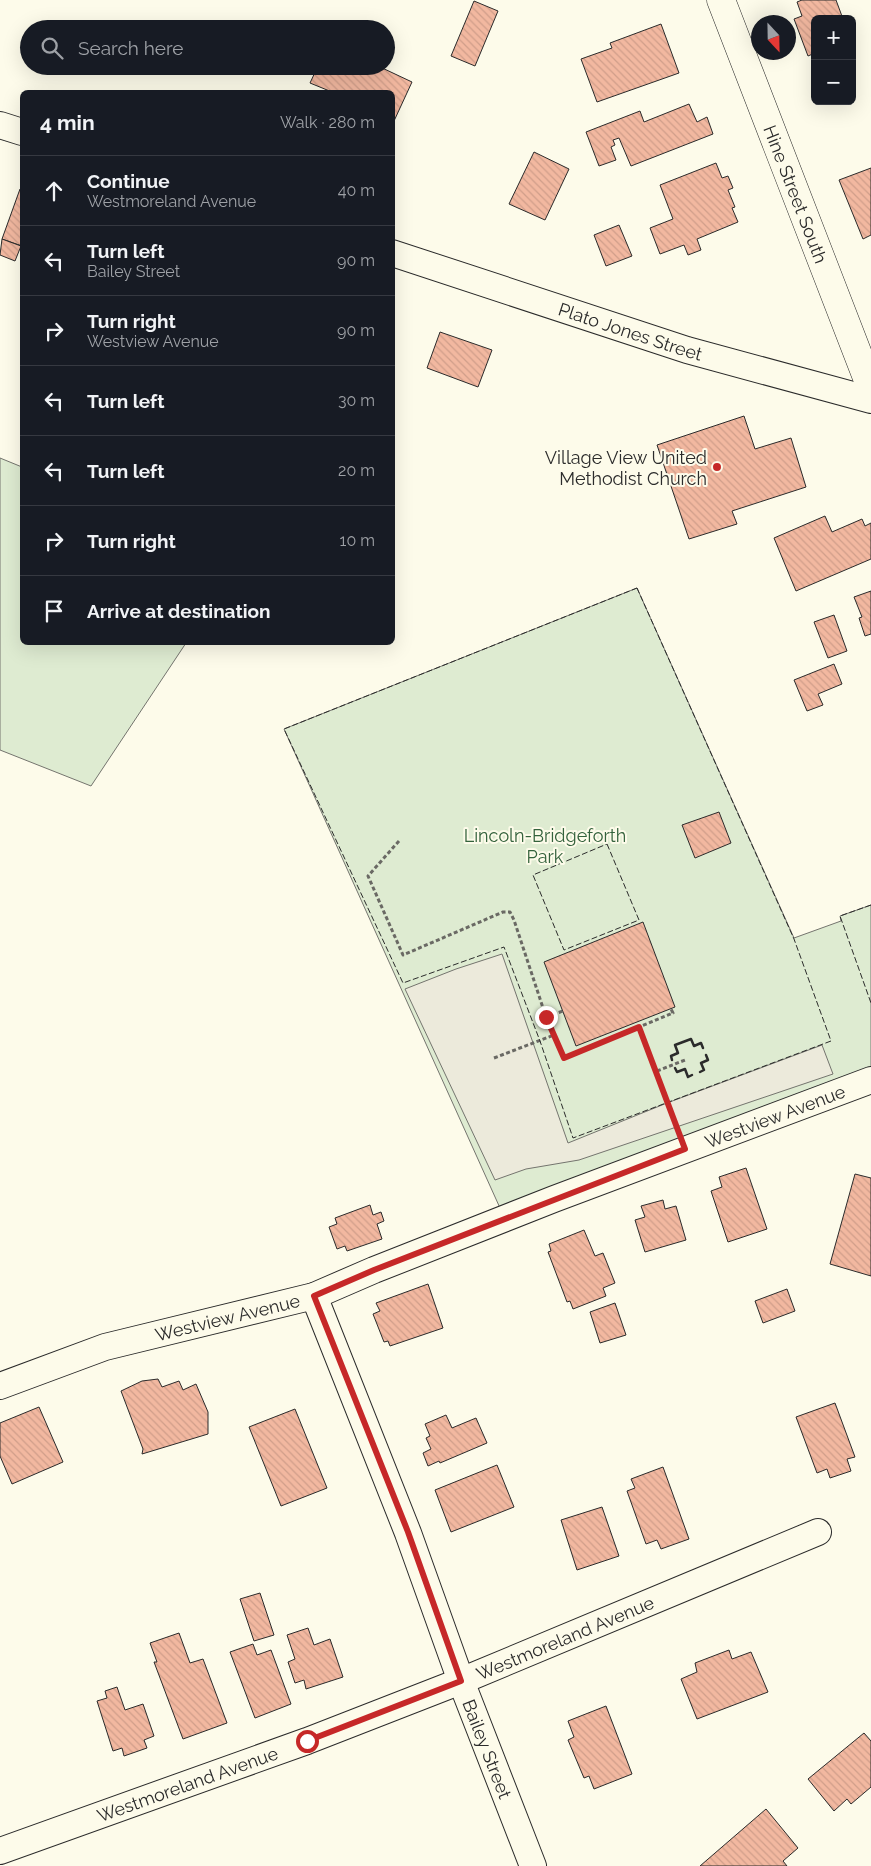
<!DOCTYPE html>
<html lang="en">
<head>
<meta charset="utf-8">
<style>
  :root { --surface:#171b24; --page:#242831; --text:#f1f3f6; --muted:#9ea1a6; --line:#363941 }
  body { margin:0; font-family:Raleway,sans-serif; background:var(--page); color:var(--text) }
  .controls { position:absolute; right:15px; top:15px; display:grid; overflow:hidden; border-radius:8px; box-shadow:0 5px 20px #0002 }
  .controls button { width:45px; height:45px; display:grid; place-items:center; padding:0; border:0; border-bottom:1px solid var(--line); background:var(--surface); color:var(--text); font:25px sans-serif }
  .compass { position:absolute; left:751px; top:15px; width:45px; height:45px; border-radius:50%; background:var(--surface); box-shadow:0 5px 20px #0002; rotate:158deg }
  .stop { position:absolute; width:15px; height:15px; margin:-11px; border:4px solid #c62828; border-radius:50%; background:#fff }
  .stop.end { background:#c62828; border-color:#fff; box-shadow:0 1px 5px #0008 }
  .list { margin:0; padding:0; list-style:none }
  h2 { display:flex; justify-content:space-between; align-items:center; height:65px; margin:0; padding:0 20px; font-size:21px }
  h2 small { font-size:16px; font-weight:400; color:var(--muted) }
  .list li { display:grid; grid-template-columns:32px 1fr auto; gap:15px; align-items:center; box-sizing:border-box; height:70px; padding:0 20px; border-top:1px solid var(--line) }
  .list b { display:block; font-size:19px; white-space:nowrap }
  .list p { margin:0; font-size:16px; white-space:nowrap; color:var(--muted) }
  .list em { font-size:16px; font-style:normal; color:var(--muted) }
  .icon { flex:none; width:28px; height:28px; fill:none; stroke:currentColor; stroke-width:2; stroke-linecap:round; stroke-linejoin:round }
  .map { position:relative; flex:none; width:871px; height:1866px; overflow:hidden }
  .search { position:absolute; background:var(--surface); box-shadow:0 5px 20px #0002; left:20px; top:20px; width:375px; height:55px; display:flex; align-items:center; gap:12px; box-sizing:border-box; padding:0 18px; border-radius:28px; color:var(--muted); font-size:19px }
  .panel { position:absolute; background:var(--surface); box-shadow:0 5px 20px #0002; left:20px; top:90px; width:375px; height:555px; border-radius:8px }
  .map>svg:first-child { display:block }
  .park { fill:#deebd1; stroke:#74746e }
  .parking { fill:#eceadb; stroke:#74746e }
  .building { fill:url(#building-back-hatch); stroke:#2b2b2b }
  .lines { fill:none; stroke-linecap:round; stroke-linejoin:round }
  .street-casing { stroke:#2b2b2b; stroke-width:28 }
  .secondary-casing { stroke:#2b2b2b; stroke-width:29 }
  .path { stroke:#6a6964; stroke-width:3; stroke-dasharray:4 2.5; stroke-linecap:butt }
  .street { stroke:#fdfbea; stroke-width:26 }
  .secondary { stroke:#fdfbea; stroke-width:28 }
  .fence { stroke:#2b2b2b; stroke-width:1; stroke-dasharray:6 2.5; stroke-linecap:butt }
  .wall { stroke:#2b2b2b; stroke-width:2.5 }
  .route { stroke:#c62828; stroke-width:6 }
  .poi-dot { fill:#c62828; stroke:#fdfbea; stroke-width:2 }
  .labels { text-anchor:middle; dominant-baseline:central; stroke-width:4; stroke-linejoin:round; paint-order:stroke }
  .street-label { font-size:18px; fill:#2b2b2b; stroke:#fdfbea }
  .poi-label { font-size:18px; fill:#2b2b2b; stroke:#fdfbea; text-anchor:end }
  .park-label { font-size:18px; fill:#34623c; stroke:#fdfbea }
</style>
</head>
<body>
<div class="map">
<svg width="871" height="1866" viewBox="0 0 871 1866">
  <defs>
    <pattern id="building-back-hatch" width="6" height="6" patternUnits="userSpaceOnUse" patternTransform="scale(1.25)"><rect width="6" height="6" fill="#f2b8a0"/><path d="M-1 5l2 2M0 0l6 6M5-1l2 2" fill="none" stroke="#d09e8a"/></pattern>
  </defs>
  <rect width="100%" height="100%" fill="#fdfbea"/>
  <!-- park -->
  <g class="park">
    <path d="M0 458 22 467V642L186 643 91 786 0 750Z"/>
    <path d="M637 588 794 938 841 921 840 916 871 905V1069L500 1208 284 729Z"/>
  </g>
  <!-- parking -->
  <path class="parking" d="M502 954 568 1143 667 1103 822 1045 833 1074 579 1160 526 1169 495 1180 405 989 456 969Z"/>
  <!-- building -->
  <g class="building">
    <path d="M802 0H836L843 19H815V53L808 56 794 19 802 16 797 2Z"/>
    <path d="M474 1 498 11 475 66 451 56Z"/>
    <path d="M661 24 679 73 597 102 581 59 612 48 610 43Z"/>
    <path d="M318 66H378L412 82 394 121H392V92H332L310 83Z"/>
    <path d="M689 104 697 122 707 117 713 134 631 166 619 138 613 140 615 145 611 147 616 160 599 166 586 132 640 111 644 122Z"/>
    <path d="M534 152 569 169 545 220 509 204Z"/>
    <path d="M716 163 722 178 728 176 733 188 728 190 735 207 732 208 738 222 697 239 701 250 688 255 684 245 660 254 650 228 673 219 660 185Z"/>
    <path d="M871 168V235L863 239 839 180Z"/>
    <path d="M20 189 22 190V246L2 239Z"/>
    <path d="M619 225 632 256 606 266 594 235Z"/>
    <path d="M2 239 21 246 15 261 0 255Z"/>
    <path d="M440 332 492 350 478 387 427 368Z"/>
    <path d="M744 416 755 449 791 438 806 487 732 511 737 524 689 539 657 445Z"/>
    <path d="M825 516 832 532 862 519 865 526 871 523V559L796 591 774 538Z"/>
    <path d="M871 591V634L865 636 859 618 862 617 854 597Z"/>
    <path d="M834 615 847 651 828 658 814 622Z"/>
    <path d="M834 664 842 684 818 694 823 705 807 711 794 680Z"/>
    <path d="M719 812 731 843 695 858 682 825Z"/>
    <path d="M643 922 675 1007 576 1046 544 962Z"/>
    <path d="M746 1168 767 1229 728 1242 711 1191 722 1187 719 1177Z"/>
    <path d="M855 1174 871 1178V1276L830 1264Z"/>
    <path d="M663 1200 665 1209 676 1206 686 1240 645 1252 635 1220 645 1217 641 1206Z"/>
    <path d="M370 1205 373 1215 381 1212 384 1221 377 1224 382 1239 347 1251 345 1246 337 1249 329 1227 337 1224 335 1218Z"/>
    <path d="M584 1230 595 1256 603 1253 615 1283 603 1288 606 1296 573 1309 570 1301 567 1302 548 1252 551 1251 549 1244Z"/>
    <path d="M428 1284 443 1328 390 1346 388 1341 384 1342 373 1314 380 1311 376 1303Z"/>
    <path d="M787 1289 795 1311 763 1323 755 1301Z"/>
    <path d="M615 1303 626 1335 600 1343 590 1312Z"/>
    <path d="M158 1379 162 1387 179 1381 183 1390 196 1384 208 1412V1434L142 1454 143 1449 121 1391 142 1381Z"/>
    <path d="M835 1403 855 1457 847 1459 851 1471 830 1478 827 1469 817 1473 796 1417Z"/>
    <path d="M39 1407 63 1462 12 1484 0 1456V1423Z"/>
    <path d="M295 1409 327 1488 281 1506 249 1427Z"/>
    <path d="M446 1415 452 1428 476 1418 487 1443 440 1463 439 1461 428 1466 423 1453 431 1449 426 1438 430 1436 425 1424Z"/>
    <path d="M497 1465 514 1507 451 1532 435 1490Z"/>
    <path d="M663 1467 689 1539 661 1549 657 1540 646 1544 627 1491 635 1488 631 1479Z"/>
    <path d="M602 1507 619 1556 577 1570 561 1520Z"/>
    <path d="M260 1593 274 1635 254 1641 240 1599Z"/>
    <path d="M308 1628 314 1645 330 1639 343 1677 306 1689 304 1680 295 1683 288 1662 295 1659 287 1635Z"/>
    <path d="M179 1633 190 1663 203 1659 227 1723 183 1739 154 1662H157L150 1643Z"/>
    <path d="M253 1644 257 1655 271 1650 291 1704 255 1718 230 1652Z"/>
    <path d="M729 1650 732 1659 751 1652 768 1692 697 1719 681 1679 697 1672 695 1663Z"/>
    <path d="M117 1687 125 1710 143 1704 154 1736 144 1740 147 1748 124 1756 122 1748 113 1751 97 1701 107 1698 105 1691Z"/>
    <path d="M606 1706 632 1774 594 1789 589 1776 584 1778 568 1740 574 1737 568 1721Z"/>
    <path d="M864 1733 871 1741V1787L851 1804 847 1799 834 1811 808 1779Z"/>
    <path d="M766 1809 798 1848 783 1861 787 1866H700Z"/>
  </g>
  <g class="lines">
    <!-- street casing -->
    <g class="street-casing">
      <g id="street">
        <path d="M0 125 22 132"/>
        <path id="s1" d="M392 253 687 350 871 400"/>
        <path id="s2" d="M314 1296 408 1533 461 1681 533 1866"/>
        <path id="s3" d="M0 1386 105 1347 314 1296 374 1270 554 1199 871 1080"/>
        <path id="s4" d="M0 1851 307 1741 461 1681 818 1532"/>
      </g>
    </g>
    <!-- secondary casing -->
    <g class="secondary-casing">
      <g id="secondary">
        <path id="s5" d="M721 0 871 388"/>
      </g>
    </g>
    <!-- path -->
    <g class="path">
      <path d="M399 841 368 876 403 955 503 912H510L514 920 546 1017"/>
      <path d="M639 1027 676 1124"/>
      <path d="M554 1035 564 1058 673 1013 671 1009"/>
      <path d="M494 1058 554 1035 546 1017 563 1011"/>
      <path d="M657 1071 685 1060"/>
    </g>
    <!-- street -->
    <use href="#street" class="street"/>
    <!-- secondary -->
    <use href="#secondary" class="secondary"/>
    <!-- fence -->
    <g class="fence">
      <path d="M637 588 794 939 831 1041 573 1138 540 1041 504 947 403 983 284 729Z"/>
      <path d="M607 844 639 920 564 950 533 875Z"/>
      <path d="M871 905 840 916 871 1003"/>
    </g>
    <!-- wall -->
    <g class="wall">
      <path d="M672 1060 671 1056 678 1053 675 1045 691 1039 694 1046 701 1043 703 1048"/>
      <path d="M675 1068 677 1072 685 1069 688 1077 692 1075"/>
      <path d="M700 1072 704 1070 701 1063 708 1060 706 1055"/>
    </g>
  </g>
  <g class="lines">
    <!-- route -->
    <path class="route" d="M307 1741 461 1681 408 1532 314 1296 374 1270 685 1149 639 1027 564 1058 546 1017"/>
  </g>
  <!-- markers -->
  <circle class="poi-dot" cx="717" cy="467" r="5"/>
  <g class="labels">
    <!-- street labels -->
    <g class="street-label">
      <text stroke="none"><textPath href="#s5" startOffset="208">Hine Street South</textPath></text>
      <text stroke="none"><textPath href="#s1" startOffset="251">Plato Jones Street</textPath></text>
      <text stroke="none"><textPath href="#s3" startOffset="822">Westview Avenue</textPath></text>
      <text stroke="none"><textPath href="#s3" startOffset="238">Westview Avenue</textPath></text>
      <text stroke="none"><textPath href="#s4" startOffset="604">Westmoreland Avenue</textPath></text>
      <text stroke="none"><textPath href="#s2" startOffset="485">Bailey Street</textPath></text>
      <text stroke="none"><textPath href="#s4" startOffset="199">Westmoreland Avenue</textPath></text>
    </g>
    <!-- poi labels -->
    <g class="poi-label">
      <text x="707" y="457">Village View United<tspan x="707" dy="21">Methodist Church</tspan></text>
    </g>
    <!-- park labels -->
    <g class="park-label">
      <text x="545" y="835">Lincoln-Bridgeforth<tspan x="545" dy="21">Park</tspan></text>
    </g>
  </g>
</svg>
<div class="controls">
<button>+</button>
<button>−</button>
</div>
<svg class="compass" viewBox="-18 -18 36 36"><path d="M0-13l5 13h-10z" fill="#e53935"/><path d="M0 13l5-13h-10z" fill="#9ea1a6"/></svg>
<div class="stop" style="left:307px;top:1741px"></div>
<div class="stop end" style="left:546px;top:1017px"></div>
<div class="search"><svg class="icon" aria-label="search" viewBox="0 0 24 24"><circle cx="10" cy="10" r="6"/><path d="M15 15l6 6"/></svg>Search here</div>
<section class="panel">
<h2>4 min<small>Walk · 280 m</small></h2>
<ul class="list">
<li><svg class="icon" aria-label="ahead" viewBox="0 0 24 24"><path d="M12 20V5M6 11l6-6 6 6"/></svg><div><b>Continue</b><p>Westmoreland Avenue</p></div><em>40 m</em></li>
<li><svg class="icon" aria-label="left" viewBox="0 0 24 24"><path d="M17 20v-9H6M10 6l-5 5 5 5"/></svg><div><b>Turn left</b><p>Bailey Street</p></div><em>90 m</em></li>
<li><svg class="icon" aria-label="right" viewBox="0 0 24 24"><path d="M7 20v-9h11M14 6l5 5-5 5"/></svg><div><b>Turn right</b><p>Westview Avenue</p></div><em>90 m</em></li>
<li><svg class="icon" aria-label="left" viewBox="0 0 24 24"><path d="M17 20v-9H6M10 6l-5 5 5 5"/></svg><div><b>Turn left</b></div><em>30 m</em></li>
<li><svg class="icon" aria-label="left" viewBox="0 0 24 24"><path d="M17 20v-9H6M10 6l-5 5 5 5"/></svg><div><b>Turn left</b></div><em>20 m</em></li>
<li><svg class="icon" aria-label="right" viewBox="0 0 24 24"><path d="M7 20v-9h11M14 6l5 5-5 5"/></svg><div><b>Turn right</b></div><em>10 m</em></li>
<li><svg class="icon" aria-label="arrive" viewBox="0 0 24 24"><path d="M6 21V4h12l-3 4 3 4H6"/></svg><div><b>Arrive at destination</b></div></li>
</ul>
</section>
</div>
</body>
</html>
